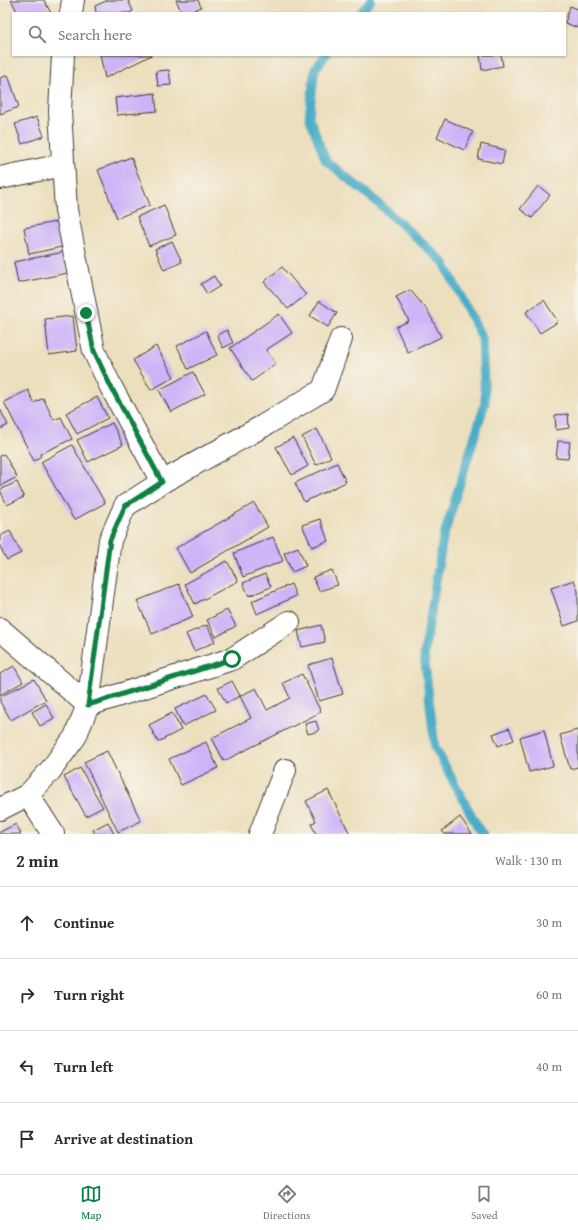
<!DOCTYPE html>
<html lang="en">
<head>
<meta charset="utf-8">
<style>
  :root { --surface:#fff; --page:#f2f2f3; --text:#2b2b33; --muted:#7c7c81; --line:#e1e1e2; --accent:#0b8043 }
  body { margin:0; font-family:"Gentium Book Plus",serif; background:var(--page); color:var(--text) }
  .stop { position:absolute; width:12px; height:12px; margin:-9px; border:3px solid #0b8043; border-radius:50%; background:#fff }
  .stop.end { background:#0b8043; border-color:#fff; box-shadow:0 1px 4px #0008 }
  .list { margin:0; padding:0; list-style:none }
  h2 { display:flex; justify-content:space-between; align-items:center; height:52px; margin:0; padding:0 16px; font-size:17px }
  h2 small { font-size:13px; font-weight:400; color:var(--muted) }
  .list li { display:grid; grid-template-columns:26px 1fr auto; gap:12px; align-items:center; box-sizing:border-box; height:72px; padding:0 16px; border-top:1px solid var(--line) }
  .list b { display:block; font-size:15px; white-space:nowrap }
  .list em { font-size:13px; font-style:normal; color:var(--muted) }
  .icon { flex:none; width:22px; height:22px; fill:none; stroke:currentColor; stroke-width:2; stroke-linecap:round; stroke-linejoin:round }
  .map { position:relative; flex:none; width:578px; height:834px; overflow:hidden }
  .search { position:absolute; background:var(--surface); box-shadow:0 1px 3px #0004; left:12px; right:12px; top:12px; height:44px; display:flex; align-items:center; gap:10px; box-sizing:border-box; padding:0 14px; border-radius:0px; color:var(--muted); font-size:15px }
  .sheet { height:340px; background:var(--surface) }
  nav { display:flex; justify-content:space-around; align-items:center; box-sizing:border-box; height:56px; border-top:1px solid var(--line); background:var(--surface); font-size:11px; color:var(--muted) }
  nav a { display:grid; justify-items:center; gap:2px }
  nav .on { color:var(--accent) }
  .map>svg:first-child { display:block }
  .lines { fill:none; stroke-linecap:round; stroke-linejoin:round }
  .stream { stroke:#48adc7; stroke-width:9 }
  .building { fill:#ccb4f8 }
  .minor-casing { stroke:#3b3934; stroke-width:24 }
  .minor { stroke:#fff; stroke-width:22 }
  .route { stroke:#0b8043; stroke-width:5 }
</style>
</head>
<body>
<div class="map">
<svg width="578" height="834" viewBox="0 0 578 834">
  <rect width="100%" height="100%" fill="#f7f3e8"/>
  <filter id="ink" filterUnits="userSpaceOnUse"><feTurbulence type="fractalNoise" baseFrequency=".025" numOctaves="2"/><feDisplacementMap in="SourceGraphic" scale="8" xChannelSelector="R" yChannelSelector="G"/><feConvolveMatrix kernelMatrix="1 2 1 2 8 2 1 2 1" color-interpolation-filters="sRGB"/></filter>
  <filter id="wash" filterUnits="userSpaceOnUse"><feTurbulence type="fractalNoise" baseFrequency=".012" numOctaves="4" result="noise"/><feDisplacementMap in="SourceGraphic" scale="16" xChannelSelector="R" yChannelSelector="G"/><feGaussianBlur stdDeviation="0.9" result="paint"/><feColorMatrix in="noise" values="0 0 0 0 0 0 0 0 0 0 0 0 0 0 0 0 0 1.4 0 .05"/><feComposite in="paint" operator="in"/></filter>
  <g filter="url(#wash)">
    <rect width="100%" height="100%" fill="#ecdfbd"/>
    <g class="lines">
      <!-- stream -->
      <g class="stream">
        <path d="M360 13 371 0"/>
        <path d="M326 55 315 69 309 117 326 161 376 201 444 263 482 338 485 403 443 538 424 655 435 747 480 831 483 834"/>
      </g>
    </g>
    <g id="blocks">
      <!-- building -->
      <g class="building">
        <path d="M11 0H44L51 13H18Z"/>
        <path d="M108 0H128L133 11 129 13H96L95 6Z"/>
        <path d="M176 0H198L201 7 189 13H182Z"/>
        <path d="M570 6 578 9V28L565 23Z"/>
        <path d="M100 55H152L105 78Z"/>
        <path d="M480 55H501L503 66 482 70Z"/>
        <path d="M169 70 171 85 158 86 156 71Z"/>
        <path d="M8 75 19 107 0 114V78Z"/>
        <path d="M155 93 157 111 117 115 115 98Z"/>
        <path d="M37 117 44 136 22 144 15 124Z"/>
        <path d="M445 119 473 132 464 150 437 137Z"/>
        <path d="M481 144 505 150 502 164 478 159Z"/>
        <path d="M131 157 150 205 117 218 98 170Z"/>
        <path d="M538 186 550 195 532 218 520 209Z"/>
        <path d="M164 205 176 235 149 246 137 217Z"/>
        <path d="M61 221 66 246 29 254 24 228Z"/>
        <path d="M172 241 182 262 164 270 155 249Z"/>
        <path d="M64 252 68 273 18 283 14 262Z"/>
        <path d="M282 267 306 295 288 309 264 282Z"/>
        <path d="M214 276 220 286 207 294 201 284Z"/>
        <path d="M410 290 428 311 441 337 408 353 396 327 409 321 396 297Z"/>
        <path d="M544 300 558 322 540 333 526 312Z"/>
        <path d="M319 301 337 313 328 327 310 316Z"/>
        <path d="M279 314 292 333 266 350 276 364 252 381 230 348Z"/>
        <path d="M73 316 77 351 49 355 45 319Z"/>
        <path d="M227 330 233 343 223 348 217 335Z"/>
        <path d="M206 331 217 355 188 369 177 346Z"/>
        <path d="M156 346 174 377 151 390 133 360Z"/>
        <path d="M193 372 205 394 171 412 159 390Z"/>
        <path d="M28 390 34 403 43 398 54 420 61 417 72 439 40 454 41 456 34 461 4 402Z"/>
        <path d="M97 397 108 418 77 434 66 413Z"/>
        <path d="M0 409 8 425 0 429Z"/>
        <path d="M568 414 569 428 556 430 555 415Z"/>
        <path d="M112 423 123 445 88 462 77 440Z"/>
        <path d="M317 429 331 457 316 465 302 437Z"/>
        <path d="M293 438 308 466 292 475 276 447Z"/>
        <path d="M558 441 570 442 568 459 556 458Z"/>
        <path d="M72 445 105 503 74 520 41 462Z"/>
        <path d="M4 454 17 477 0 486V456Z"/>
        <path d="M337 463 346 482 304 502 295 483Z"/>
        <path d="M17 482 24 497 7 505 0 490Z"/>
        <path d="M254 503 268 527 190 573 176 548Z"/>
        <path d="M320 519 328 541 312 547 302 525Z"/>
        <path d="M10 531 21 553 7 560 0 547V536Z"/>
        <path d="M273 537 283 561 243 577 234 553Z"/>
        <path d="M298 547 306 566 292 572 284 553Z"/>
        <path d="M227 561 238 581 195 604 185 584Z"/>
        <path d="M332 570 338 585 319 591 313 577Z"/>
        <path d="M265 574 271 587 249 596 243 583Z"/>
        <path d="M574 580 578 591V621L564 626 551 588Z"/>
        <path d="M179 584 193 617 152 634 137 601Z"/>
        <path d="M291 584 296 596 257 614 252 601Z"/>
        <path d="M227 610 236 626 216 637 207 620Z"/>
        <path d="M207 625 215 642 194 651 186 634Z"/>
        <path d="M321 625 325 642 302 647 298 631Z"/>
        <path d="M332 658 343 694 319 701 308 665Z"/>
        <path d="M14 666 23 682 0 695V674Z"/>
        <path d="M302 674 321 712 224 761 212 738 251 718 240 696 256 688 267 710 290 698 283 683Z"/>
        <path d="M34 679 46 700 11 720 0 702V697Z"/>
        <path d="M232 681 240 696 226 703 218 688Z"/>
        <path d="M207 694 216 710 183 726 175 709Z"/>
        <path d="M46 704 54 718 40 726 32 712Z"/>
        <path d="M172 713 181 730 158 742 149 725Z"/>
        <path d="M316 721 319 731 308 734 305 724Z"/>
        <path d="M509 728 514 740 498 746 493 734Z"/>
        <path d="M544 730 553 766 529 772 520 737Z"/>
        <path d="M577 730 578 734V767L570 769 560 735Z"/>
        <path d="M206 742 218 768 181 785 169 759Z"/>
        <path d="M107 751 141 821 118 832 84 762Z"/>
        <path d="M80 768 103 807 86 816 64 777Z"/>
        <path d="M328 790 350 834H316L311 824 316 821 306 801Z"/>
        <path d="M460 817 472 834H445L442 831Z"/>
        <path d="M108 822 114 834H95L93 830Z"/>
        <path d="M16 824 21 834H0V832Z"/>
      </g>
    </g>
  </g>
  <g filter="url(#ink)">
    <use href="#blocks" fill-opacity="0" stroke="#3b3934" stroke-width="1"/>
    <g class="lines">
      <!-- minor casing -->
      <g class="minor-casing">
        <g id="minor">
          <path d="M71 13 73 0"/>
          <path d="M63 55 60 111 66 210 94 351 110 385 162 482"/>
          <path d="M0 178 63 165"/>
          <path d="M0 629 88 705 232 659 289 622"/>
          <path d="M28 795 53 834"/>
          <path d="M0 809 28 795 50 771 75 737 88 705 110 540 125 506 162 482 263 426 323 390 341 339"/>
          <path d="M260 834 285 770"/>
        </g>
      </g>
      <!-- minor -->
      <use href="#minor" class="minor"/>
    </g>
  </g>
  <g class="lines" filter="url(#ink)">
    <!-- route -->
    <path class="route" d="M86 313 94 351 110 385 162 482 125 506 110 540 88 705 232 659"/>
  </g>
</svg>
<div class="stop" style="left:232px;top:659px"></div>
<div class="stop end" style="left:86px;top:313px"></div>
<div class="search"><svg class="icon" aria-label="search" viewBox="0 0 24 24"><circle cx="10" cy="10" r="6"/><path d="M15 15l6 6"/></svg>Search here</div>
</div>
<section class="sheet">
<h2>2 min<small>Walk · 130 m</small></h2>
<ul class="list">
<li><svg class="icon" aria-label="ahead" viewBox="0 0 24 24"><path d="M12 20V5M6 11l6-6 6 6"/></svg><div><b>Continue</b></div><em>30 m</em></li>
<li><svg class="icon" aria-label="right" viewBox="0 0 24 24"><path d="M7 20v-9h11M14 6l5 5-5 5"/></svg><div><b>Turn right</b></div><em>60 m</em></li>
<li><svg class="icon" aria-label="left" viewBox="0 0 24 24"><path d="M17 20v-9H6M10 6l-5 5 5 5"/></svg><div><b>Turn left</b></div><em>40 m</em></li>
<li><svg class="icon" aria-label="arrive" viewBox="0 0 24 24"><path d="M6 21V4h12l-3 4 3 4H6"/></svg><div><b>Arrive at destination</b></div></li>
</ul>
</section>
<nav>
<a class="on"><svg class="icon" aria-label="map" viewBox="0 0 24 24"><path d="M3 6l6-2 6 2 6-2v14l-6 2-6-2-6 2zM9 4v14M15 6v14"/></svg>Map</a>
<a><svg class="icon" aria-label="directions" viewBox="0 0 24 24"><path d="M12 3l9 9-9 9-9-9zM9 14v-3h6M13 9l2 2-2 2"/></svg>Directions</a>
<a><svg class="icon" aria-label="saved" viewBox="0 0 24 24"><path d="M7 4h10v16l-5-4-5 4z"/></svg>Saved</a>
</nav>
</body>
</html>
